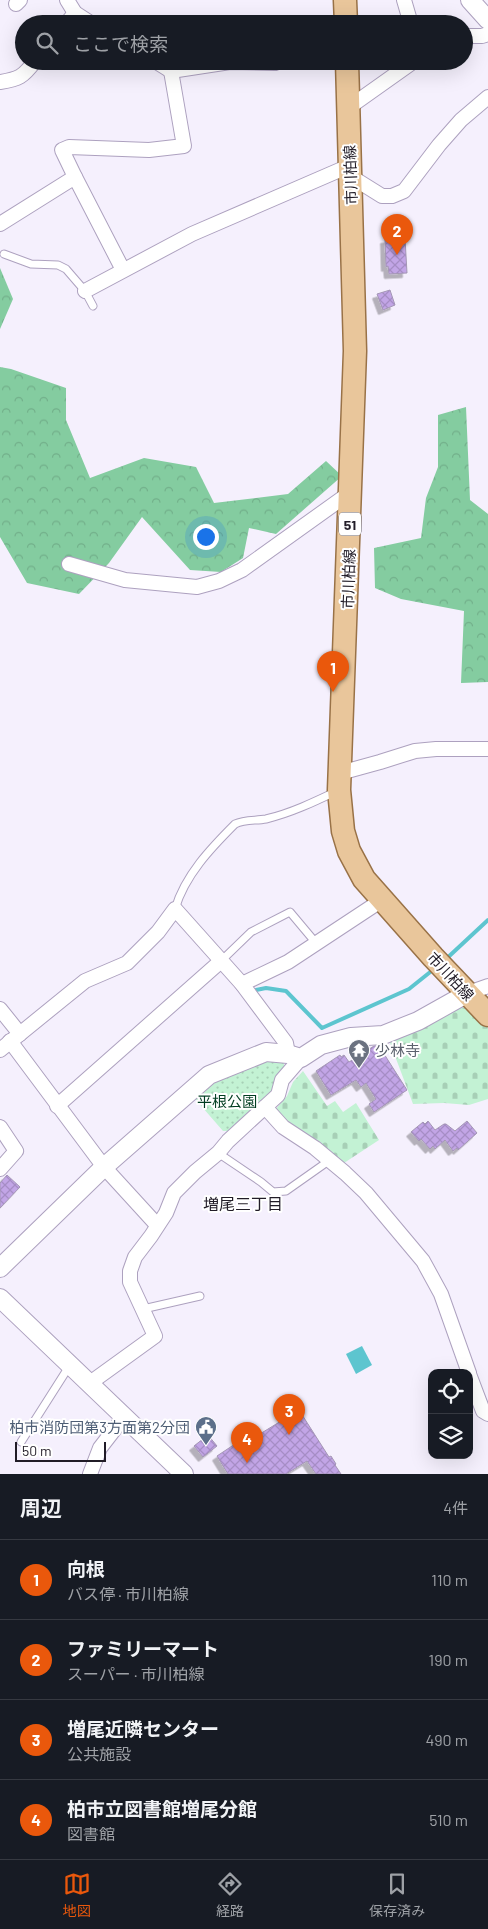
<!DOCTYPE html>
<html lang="ja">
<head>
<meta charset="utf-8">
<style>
  :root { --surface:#171b24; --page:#242831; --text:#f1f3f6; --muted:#9ea1a6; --line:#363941; --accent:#ea580c }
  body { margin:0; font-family:Barlow,"Noto Sans JP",sans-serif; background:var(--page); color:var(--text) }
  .controls { position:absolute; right:15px; bottom:15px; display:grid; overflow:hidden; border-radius:10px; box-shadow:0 5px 20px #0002 }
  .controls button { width:45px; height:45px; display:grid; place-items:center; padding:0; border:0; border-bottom:1px solid var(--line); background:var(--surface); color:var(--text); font:25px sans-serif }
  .scale { position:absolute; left:15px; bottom:12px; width:91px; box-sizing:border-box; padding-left:5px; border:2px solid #211c27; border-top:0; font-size:14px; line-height:18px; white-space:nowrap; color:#211c27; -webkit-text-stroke:4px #fff; paint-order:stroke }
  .you { position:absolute; left:205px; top:536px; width:18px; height:18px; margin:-12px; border:4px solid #fff; border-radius:50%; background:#1a73e8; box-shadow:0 0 0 8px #1a73e833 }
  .badge { display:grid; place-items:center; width:32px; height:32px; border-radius:50%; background:var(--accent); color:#fff; font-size:16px; font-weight:700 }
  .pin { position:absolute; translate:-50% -41px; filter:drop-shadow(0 1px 2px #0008) }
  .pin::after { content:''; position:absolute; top:26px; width:18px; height:15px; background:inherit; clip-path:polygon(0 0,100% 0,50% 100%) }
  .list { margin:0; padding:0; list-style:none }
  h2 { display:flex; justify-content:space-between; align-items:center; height:65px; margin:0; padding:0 20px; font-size:21px }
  h2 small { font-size:16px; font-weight:400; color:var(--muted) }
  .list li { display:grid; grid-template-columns:32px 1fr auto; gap:15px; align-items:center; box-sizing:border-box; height:80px; padding:0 20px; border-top:1px solid var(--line) }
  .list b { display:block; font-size:19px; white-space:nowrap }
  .list p { margin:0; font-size:16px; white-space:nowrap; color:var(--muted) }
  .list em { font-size:16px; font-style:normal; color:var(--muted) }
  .icon { flex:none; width:28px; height:28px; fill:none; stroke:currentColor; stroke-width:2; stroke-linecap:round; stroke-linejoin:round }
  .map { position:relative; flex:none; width:488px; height:1474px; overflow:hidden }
  .search { position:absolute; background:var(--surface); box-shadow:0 5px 20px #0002; left:15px; right:15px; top:15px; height:55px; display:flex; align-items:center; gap:12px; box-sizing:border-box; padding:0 18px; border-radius:28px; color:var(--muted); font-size:19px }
  .sheet { height:385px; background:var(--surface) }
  nav { display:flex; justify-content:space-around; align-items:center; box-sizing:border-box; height:70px; border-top:1px solid var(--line); background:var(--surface); font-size:14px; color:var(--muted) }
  nav a { display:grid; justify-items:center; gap:2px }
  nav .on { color:var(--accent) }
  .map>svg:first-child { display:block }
  .forest { fill:url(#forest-crowns) }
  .cemetery { fill:url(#cemetery-stones) }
  .park { fill:url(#park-dots) }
  .water { fill:#5dc5cf }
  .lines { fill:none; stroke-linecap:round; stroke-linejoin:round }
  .stream { stroke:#5dc5cf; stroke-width:4 }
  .building { fill:url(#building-cross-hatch); stroke:#a497b5; filter:url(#shadow) }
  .service-casing { stroke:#ada1bf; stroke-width:9 }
  .minor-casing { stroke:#ada1bf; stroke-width:16 }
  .tertiary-casing { stroke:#ada1bf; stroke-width:20 }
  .primary-casing { stroke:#997247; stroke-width:25 }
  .service { stroke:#fff; stroke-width:7 }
  .minor { stroke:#fff; stroke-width:14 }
  .tertiary { stroke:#fff; stroke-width:18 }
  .primary { stroke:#e9c69b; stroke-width:22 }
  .labels { text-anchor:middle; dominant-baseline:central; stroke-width:4; stroke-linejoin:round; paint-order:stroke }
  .shield { fill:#fff; stroke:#646068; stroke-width:1 }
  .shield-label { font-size:14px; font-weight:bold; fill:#211c27 }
  .street-label { font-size:15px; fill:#211c27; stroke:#fff }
  .worship-label { font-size:15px; fill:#5b616d; stroke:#fff; text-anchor:start }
  .park-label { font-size:15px; fill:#003d21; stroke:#fff }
  .service-label { font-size:15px; fill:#4e5e75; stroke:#fff; text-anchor:end }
  .neighbourhood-label { font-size:16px; fill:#211c27; stroke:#fff }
</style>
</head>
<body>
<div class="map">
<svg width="488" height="1474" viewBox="0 0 488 1474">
  <defs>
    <pattern id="forest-crowns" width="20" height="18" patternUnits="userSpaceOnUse" patternTransform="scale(1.25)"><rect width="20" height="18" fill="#84cca0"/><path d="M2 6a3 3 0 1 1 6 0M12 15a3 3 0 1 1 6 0" fill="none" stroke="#72af8a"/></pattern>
    <pattern id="cemetery-stones" width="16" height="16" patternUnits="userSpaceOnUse" patternTransform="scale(1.25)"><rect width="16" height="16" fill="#c3f2d4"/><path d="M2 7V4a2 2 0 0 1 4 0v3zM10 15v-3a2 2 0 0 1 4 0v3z" fill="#a7cfb6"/></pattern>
    <pattern id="park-dots" width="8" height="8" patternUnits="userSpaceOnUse" patternTransform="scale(1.25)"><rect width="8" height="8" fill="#c3f2d4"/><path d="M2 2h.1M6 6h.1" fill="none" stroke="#a7cfb6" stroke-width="1.8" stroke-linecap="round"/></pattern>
    <pattern id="building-cross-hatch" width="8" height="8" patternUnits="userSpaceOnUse" patternTransform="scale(1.25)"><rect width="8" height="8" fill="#c2a5e6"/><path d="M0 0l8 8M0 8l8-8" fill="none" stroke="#a68dc5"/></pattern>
    <filter id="shadow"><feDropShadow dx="-4.5" dy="4.5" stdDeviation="0" flood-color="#0004"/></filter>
  </defs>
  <rect width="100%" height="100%" fill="#f5f0fd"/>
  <!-- forest -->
  <g class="forest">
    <path d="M0 268 13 299 0 329Z"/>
    <path d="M0 367 11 369 66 388V420L90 478 144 458 196 467 214 503 288 494 326 461 342 476 276 534 249 528 243 558 221 572 190 570 142 517 109 563 79 594 27 583 0 537Z"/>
    <path d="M466 407 470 500 488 514V682L461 683 464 611 401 599 375 588 374 548 421 538 426 498 438 467V415Z"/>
  </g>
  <!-- cemetery -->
  <g class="cemetery">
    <path d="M456 1007 471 1008 488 1028V1099L469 1105 444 1103 413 1104 389 1040Z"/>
    <path d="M303 1071 327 1106 335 1101 343 1112 356 1103 379 1140 344 1163 315 1141 286 1123 275 1110 287 1096 293 1082Z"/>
  </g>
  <!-- park -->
  <path class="park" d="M267 1060H284C287 1089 249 1114 229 1131H223L196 1100 197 1094 217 1080Z"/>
  <!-- water -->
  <path class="water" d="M362 1346 372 1365 356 1374 346 1354Z"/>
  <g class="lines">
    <!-- stream -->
    <g class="stream">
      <path d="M445 960 488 920"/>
      <path d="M256 990 266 988 286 991 322 1028 409 989 434 969"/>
    </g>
  </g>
  <!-- building -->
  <g class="building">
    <path d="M405 238 407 273 389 274 388 266 386 267 385 239Z"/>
    <path d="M390 290 395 305 383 310 377 294Z"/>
    <path d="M374 1046H379L407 1090 374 1112 369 1104 376 1099 366 1083 361 1087 356 1080 331 1095 316 1071 340 1055 341 1057 344 1055 349 1062Z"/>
    <path d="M428 1121 435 1130 444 1124H446L455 1131 467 1121 477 1133 458 1150 457 1148 453 1151 445 1140 435 1149 433 1146 430 1149 421 1139 419 1141 411 1132 423 1122 425 1124Z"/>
    <path d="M7 1175 20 1187 0 1208V1183Z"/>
    <path d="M299 1410 329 1457 331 1456 336 1464 335 1465 341 1474H316L307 1461 286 1474H228L217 1456 241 1440 243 1443 255 1437Z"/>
    <path d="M208 1435 217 1446 203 1457 194 1446Z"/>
  </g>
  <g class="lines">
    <!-- service casing -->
    <g class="service-casing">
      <g id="service">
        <path d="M4 254 31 264 58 265 66 269 85 291 93 306"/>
        <path d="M175 909C185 875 211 848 235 824 245 819 256 821 266 819 291 813 314 802 337 791"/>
        <path d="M221 961 251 932 290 912 316 943"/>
        <path d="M218 1153 261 1182 273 1192 286 1191 330 1160"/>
        <path d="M143 1309 200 1296"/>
        <path d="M21 1442 70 1365"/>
      </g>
    </g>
    <!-- minor casing -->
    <g class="minor-casing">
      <g id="minor">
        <path d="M67 0 75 13 92 24"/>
        <path d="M404 0 411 24"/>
        <path d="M16 4 20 0"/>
        <path d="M66 24 75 13"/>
        <path d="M464 36H482L488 34"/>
        <path d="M155 61 171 71 230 62 275 63 279 61"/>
        <path d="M0 82C19 79 23 77 35 61"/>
        <path d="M348 108 410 64V61"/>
        <path d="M350 176 382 196H392L404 191 439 145 461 120 488 97"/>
        <path d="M75 177 62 150 69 147 149 150 184 146 171 71"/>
        <path d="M0 224 75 177 123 270"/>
        <path d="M85 291 192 234 349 166"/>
        <path d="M69 564 125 580 197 587 219 581 242 570 351 492"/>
        <path d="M340 773 380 762 415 751 436 749H488"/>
        <path d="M242 984 288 962 382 900"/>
        <path d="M468 993 488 986"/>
        <path d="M0 1009 20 1034"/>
        <path d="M10 1041 104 1167 157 1225"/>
        <path d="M0 1050 85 981 127 963 158 932 175 909 242 984 286 1043 288 1054"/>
        <path d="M57 1106 221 961"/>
        <path d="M265 1107 283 1127 315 1148 345 1173 366 1193 423 1261 441 1294 469 1373"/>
        <path d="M0 1127 16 1151 0 1169"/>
        <path d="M469 1374 483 1411 488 1414"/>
        <path d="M90 1383 155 1336 130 1282V1271L135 1257 151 1236 166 1213 174 1193 195 1172 218 1153 228 1141 278 1095 282 1080 301 1058"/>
        <path d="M90 1474 100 1448 124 1417"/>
      </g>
    </g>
    <!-- tertiary casing -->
    <g class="tertiary-casing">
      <g id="tertiary">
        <path d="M470 0 488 20"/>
        <path d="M0 1268 104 1167 209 1075 266 1052 288 1054 301 1058 321 1045 351 1037 383 1035 418 1021 468 993"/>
        <path d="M0 1298 184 1474"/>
      </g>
    </g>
    <!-- primary casing -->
    <g class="primary-casing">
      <g id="primary">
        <path d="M345 0 346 24"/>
        <path d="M347 61 355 351 339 790 343 831 349 851 364 879 433 957 488 1015"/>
      </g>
    </g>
    <!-- service -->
    <use href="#service" class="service"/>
    <!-- minor -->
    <use href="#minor" class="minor"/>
    <!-- tertiary -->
    <use href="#tertiary" class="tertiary"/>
    <!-- primary -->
    <use href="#primary" class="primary"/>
  </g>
  <!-- icons -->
  <defs>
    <g id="temple-pin" transform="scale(1.125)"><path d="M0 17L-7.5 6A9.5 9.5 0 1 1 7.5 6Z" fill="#6b7280" stroke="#fff"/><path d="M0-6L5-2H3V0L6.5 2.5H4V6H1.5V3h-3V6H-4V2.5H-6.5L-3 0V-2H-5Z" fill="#fff"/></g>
    <g id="civic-pin" transform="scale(1.125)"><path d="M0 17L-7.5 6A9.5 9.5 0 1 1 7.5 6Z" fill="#5c6f8a" stroke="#fff"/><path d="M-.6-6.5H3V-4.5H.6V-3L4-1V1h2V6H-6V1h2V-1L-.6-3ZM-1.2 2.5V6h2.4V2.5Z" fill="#fff"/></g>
  </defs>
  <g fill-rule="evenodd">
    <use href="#temple-pin" x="359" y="1050"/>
    <use href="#civic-pin" x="206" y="1427"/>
  </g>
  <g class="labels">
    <!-- shield labels -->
    <rect class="shield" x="339" y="512.5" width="22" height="23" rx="4"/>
    <g class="shield-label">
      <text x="350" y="524">51</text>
    </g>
    <!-- street labels -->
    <g class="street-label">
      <text transform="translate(350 175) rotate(-92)">市川柏線</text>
      <text transform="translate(348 579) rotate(-88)">市川柏線</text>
      <text transform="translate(451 976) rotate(47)">市川柏線</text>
    </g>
    <!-- worship labels -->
    <g class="worship-label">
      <text x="375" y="1050">少林寺</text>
    </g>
    <!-- park labels -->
    <g class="park-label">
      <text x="227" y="1101">平根公園</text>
    </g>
    <!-- service labels -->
    <g class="service-label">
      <text x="190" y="1427">柏市消防団第3方面第2分団</text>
    </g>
    <!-- neighbourhood labels -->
    <g class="neighbourhood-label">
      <text x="243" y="1203">増尾三丁目</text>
    </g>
  </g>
</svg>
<div class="controls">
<button><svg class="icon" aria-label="locate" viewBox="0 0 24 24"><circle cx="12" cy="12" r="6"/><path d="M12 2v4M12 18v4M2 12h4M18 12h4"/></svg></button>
<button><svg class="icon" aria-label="layers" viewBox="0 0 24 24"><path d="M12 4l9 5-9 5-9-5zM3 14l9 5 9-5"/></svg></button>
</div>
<div class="scale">50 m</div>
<div class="you"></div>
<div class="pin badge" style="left:333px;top:692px">1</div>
<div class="pin badge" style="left:397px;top:255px">2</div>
<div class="pin badge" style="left:289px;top:1435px">3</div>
<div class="pin badge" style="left:247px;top:1463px">4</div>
<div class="search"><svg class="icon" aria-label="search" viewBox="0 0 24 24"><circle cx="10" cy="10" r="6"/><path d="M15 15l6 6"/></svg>ここで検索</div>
</div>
<section class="sheet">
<h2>周辺<small>4件</small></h2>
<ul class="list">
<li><span class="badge">1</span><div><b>向根</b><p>バス停 · 市川柏線</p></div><em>110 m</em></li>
<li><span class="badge">2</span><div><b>ファミリーマート</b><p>スーパー · 市川柏線</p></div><em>190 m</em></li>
<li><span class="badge">3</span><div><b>増尾近隣センター</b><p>公共施設</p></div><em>490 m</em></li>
<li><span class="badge">4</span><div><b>柏市立図書館増尾分館</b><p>図書館</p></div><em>510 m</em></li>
</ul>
</section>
<nav>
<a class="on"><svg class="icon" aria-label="map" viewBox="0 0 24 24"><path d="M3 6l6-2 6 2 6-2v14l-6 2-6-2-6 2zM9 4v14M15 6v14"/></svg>地図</a>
<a><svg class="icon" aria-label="directions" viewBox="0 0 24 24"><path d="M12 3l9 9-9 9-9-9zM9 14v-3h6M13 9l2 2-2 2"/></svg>経路</a>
<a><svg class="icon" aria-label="saved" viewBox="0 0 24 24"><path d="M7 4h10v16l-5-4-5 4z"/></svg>保存済み</a>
</nav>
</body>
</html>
